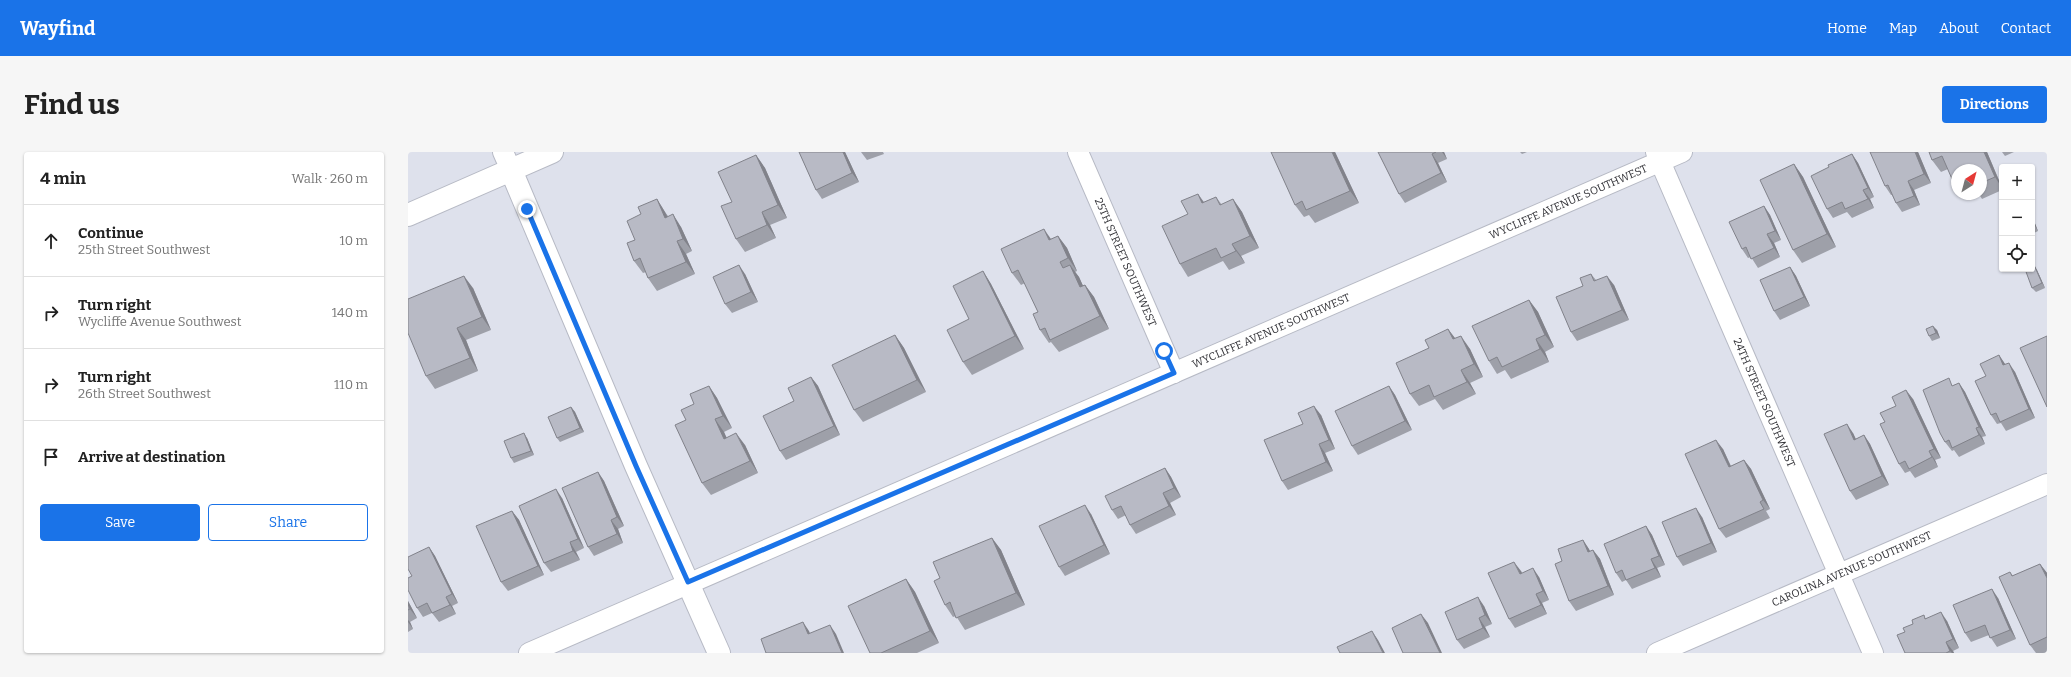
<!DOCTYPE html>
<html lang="en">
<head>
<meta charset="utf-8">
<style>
  :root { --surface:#fff; --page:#f6f6f6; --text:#222; --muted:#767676; --line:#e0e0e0; --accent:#1a73e8 }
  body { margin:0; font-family:Bitter,serif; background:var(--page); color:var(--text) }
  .controls { position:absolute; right:12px; top:12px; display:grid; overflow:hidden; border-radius:4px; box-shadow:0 1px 3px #0004 }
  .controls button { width:36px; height:36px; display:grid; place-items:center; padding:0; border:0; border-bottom:1px solid var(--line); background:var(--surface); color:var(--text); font:20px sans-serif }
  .compass { position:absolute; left:1543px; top:12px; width:36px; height:36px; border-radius:50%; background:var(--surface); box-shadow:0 1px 3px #0004; rotate:36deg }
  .stop { position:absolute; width:12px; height:12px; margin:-9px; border:3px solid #1a73e8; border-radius:50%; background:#fff }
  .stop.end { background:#1a73e8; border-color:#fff; box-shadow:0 1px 4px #0008 }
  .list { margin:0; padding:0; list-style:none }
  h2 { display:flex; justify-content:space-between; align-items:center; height:52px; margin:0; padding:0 16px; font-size:17px }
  h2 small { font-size:13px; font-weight:400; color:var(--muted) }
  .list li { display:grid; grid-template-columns:26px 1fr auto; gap:12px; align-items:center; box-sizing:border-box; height:72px; padding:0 16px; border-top:1px solid var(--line) }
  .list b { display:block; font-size:15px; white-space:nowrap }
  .list p { margin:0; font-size:13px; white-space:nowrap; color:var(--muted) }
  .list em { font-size:13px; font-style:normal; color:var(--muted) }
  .actions { display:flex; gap:8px; padding:12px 16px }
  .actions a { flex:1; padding:9px 0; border:1px solid var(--accent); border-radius:4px; text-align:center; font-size:14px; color:var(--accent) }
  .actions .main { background:var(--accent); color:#fff }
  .icon { flex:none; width:22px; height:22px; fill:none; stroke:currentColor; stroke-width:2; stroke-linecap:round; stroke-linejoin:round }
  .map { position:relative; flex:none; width:1639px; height:501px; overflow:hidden; border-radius:4px }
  header { display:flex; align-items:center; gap:24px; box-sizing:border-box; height:56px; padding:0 20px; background:var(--accent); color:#fff }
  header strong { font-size:19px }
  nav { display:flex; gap:22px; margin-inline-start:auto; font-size:14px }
  .intro { display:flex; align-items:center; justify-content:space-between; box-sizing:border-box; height:96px; padding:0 24px }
  h1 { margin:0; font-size:28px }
  .button { padding:10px 18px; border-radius:4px; background:var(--accent); color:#fff; font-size:14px; font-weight:700 }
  main { display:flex; gap:24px; padding:0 24px }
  aside { flex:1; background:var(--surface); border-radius:4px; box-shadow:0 1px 3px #0004 }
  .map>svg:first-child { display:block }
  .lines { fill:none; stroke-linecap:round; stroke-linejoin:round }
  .street-casing { stroke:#b7bac5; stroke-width:22 }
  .secondary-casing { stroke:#b7bac5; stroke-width:24 }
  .street { stroke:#fff; stroke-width:20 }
  .secondary { stroke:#fff; stroke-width:22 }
  .wall { fill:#9ea0a9 }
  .shaded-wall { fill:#81828a }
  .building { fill:#b8bac5; stroke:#81828a }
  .route { stroke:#1a73e8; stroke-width:5 }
  .labels { text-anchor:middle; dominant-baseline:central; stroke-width:3; stroke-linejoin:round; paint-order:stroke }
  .street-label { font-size:11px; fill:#333338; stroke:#fff }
</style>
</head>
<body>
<header>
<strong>Wayfind</strong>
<nav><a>Home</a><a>Map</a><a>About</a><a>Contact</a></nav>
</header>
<div class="intro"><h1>Find us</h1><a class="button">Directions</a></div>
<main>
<aside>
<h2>4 min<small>Walk · 260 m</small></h2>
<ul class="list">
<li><svg class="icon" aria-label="ahead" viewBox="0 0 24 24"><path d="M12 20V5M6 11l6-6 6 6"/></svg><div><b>Continue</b><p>25th Street Southwest</p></div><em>10 m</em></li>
<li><svg class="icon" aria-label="right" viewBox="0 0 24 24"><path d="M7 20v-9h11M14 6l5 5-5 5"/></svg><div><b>Turn right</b><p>Wycliffe Avenue Southwest</p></div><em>140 m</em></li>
<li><svg class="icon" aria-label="right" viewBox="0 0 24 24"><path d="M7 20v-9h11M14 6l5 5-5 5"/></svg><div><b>Turn right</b><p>26th Street Southwest</p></div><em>110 m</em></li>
<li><svg class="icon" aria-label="arrive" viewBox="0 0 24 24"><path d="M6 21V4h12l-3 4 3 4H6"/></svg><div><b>Arrive at destination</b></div></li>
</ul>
<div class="actions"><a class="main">Save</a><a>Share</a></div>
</aside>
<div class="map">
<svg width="1639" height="501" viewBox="0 0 1639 501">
  <rect width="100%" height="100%" fill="#dee1ec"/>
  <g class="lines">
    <!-- street casing -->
    <g class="street-casing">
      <g id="street">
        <path d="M95 0 103 18"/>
        <path id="s1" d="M670 0 766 221"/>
        <path id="s2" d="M1248 0 1465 501"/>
        <path id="s3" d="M121 501 1274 0"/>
        <path id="s4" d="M1249 501 1639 332"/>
      </g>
    </g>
    <!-- secondary casing -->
    <g class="secondary-casing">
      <g id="secondary">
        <path d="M103 18 228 314 311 501"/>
        <path d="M0 63 144 0"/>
      </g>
    </g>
    <!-- street -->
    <use href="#street" class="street"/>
    <!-- secondary -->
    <use href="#secondary" class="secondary"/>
  </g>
  <!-- wall -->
  <g class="wall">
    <path d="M391 0H437L451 30 414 47 408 38Z"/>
    <path d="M453 0H475L476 2 459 8Z"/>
    <path d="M927 0 951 51 907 71 901 63 896 65 887 53Z"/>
    <path d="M970 0H1036L1039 7 1030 11 1039 30 997 51 991 42Z"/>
    <path d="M1112 0H1119L1114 2Z"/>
    <path d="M1510 0 1523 31 1506 38 1512 53 1494 60 1488 51 1484 43H1483L1477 34Z"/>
    <path d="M1521 0H1579L1594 35V38L1574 47 1571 42H1573V18H1549V35L1544 27 1540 17 1533 20 1524 8Z"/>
    <path d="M1594 0H1606L1597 4Z"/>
    <path d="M1444 2 1450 11 1466 45 1462 47 1466 56 1444 66 1439 60 1425 66 1419 57 1421 15Z"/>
    <path d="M348 3 357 16 379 66 362 73 368 86 337 100 328 87 324 50Z"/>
    <path d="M1386 12 1395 25 1428 95 1394 111 1385 98Z"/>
    <path d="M790 42 796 50 808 45 814 53 825 47 834 60 851 96 833 104 837 111 821 118 815 109 780 125 772 112 780 62Z"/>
    <path d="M249 47 257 60 260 64 273 75 284 99 278 102 287 122 249 139 240 126 238 120 235 121 226 109 227 88Z"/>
    <path d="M1356 54 1362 63 1373 88 1366 91 1372 105 1350 116 1343 105 1340 106 1334 97Z"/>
    <path d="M1624 64 1630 79 1624 82Z"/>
    <path d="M650 84 659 96 669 119 667 120 671 125 675 134 677 133 686 145 701 177 651 200 643 190 641 191 632 178 630 160 617 131 613 133 604 121 643 87Z"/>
    <path d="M1626 113 1629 118 1637 136 1628 140 1624 136Z"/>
    <path d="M1382 115 1388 124 1402 154 1372 168 1366 159Z"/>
    <path d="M575 119 583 132 616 197 564 223 555 210 561 167Z"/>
    <path d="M337 122 350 150 324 161 317 152Z"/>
    <path d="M1183 122 1188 128 1206 133 1221 168 1169 189 1163 180Z"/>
    <path d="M65 136 83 178 58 188 70 219 27 237 18 224Z"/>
    <path d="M1121 148 1130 160 1146 195 1137 200 1141 210 1103 227 1097 218 1089 222 1081 209Z"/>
    <path d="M1040 177 1047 186 1062 197 1075 225 1062 231 1068 242 1035 258 1027 247 1011 254 1002 242 1021 196Z"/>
    <path d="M1529 178 1532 186 1524 189 1521 184Z"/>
    <path d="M487 183 496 196 518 240 455 270 446 258Z"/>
    <path d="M1591 203 1597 212 1607 220 1627 266 1598 279 1593 271 1589 272 1583 263 1578 224Z"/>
    <path d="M403 225 410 234 432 283 378 308 372 299 386 249Z"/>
    <path d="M1551 231 1557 240 1578 284 1574 285 1577 292 1551 305 1546 298 1544 299 1537 290 1546 233Z"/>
    <path d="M301 234 309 246 324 276 316 280 318 286 337 293 350 321 303 343 294 331 278 268 286 252Z"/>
    <path d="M981 234 987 243 1004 278 950 303 944 294Z"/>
    <path d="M1505 247 1533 306 1527 308 1530 315 1507 326 1502 319 1497 321 1491 312Z"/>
    <path d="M163 255 167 260 176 280 152 290 149 286Z"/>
    <path d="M913 263 927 297 917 301 925 319 880 338 874 329 895 272Z"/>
    <path d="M1445 281 1448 287 1456 283 1462 292 1481 333 1448 348 1442 339Z"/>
    <path d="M119 286 126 303 106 311 103 306Z"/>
    <path d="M1315 297 1323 314 1336 308 1343 317 1362 357 1358 359 1362 366 1318 386 1311 377Z"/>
    <path d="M757 316 763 325 773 345 762 351 768 363 728 382 722 373 718 363 710 367 704 358Z"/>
    <path d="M190 320 196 329 216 374 210 377 215 391 186 404 180 395Z"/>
    <path d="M154 346 176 396 168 400 172 408 143 420 136 411Z"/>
    <path d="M104 359 111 368 136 423 100 439 93 430Z"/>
    <path d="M683 362 702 402 657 424 651 415Z"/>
    <path d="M1294 365 1309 400 1275 414 1269 405Z"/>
    <path d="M1238 374 1244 383 1257 413 1249 416 1253 425 1224 437 1218 428 1214 430 1208 421Z"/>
    <path d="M584 386 593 398 617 453 557 478 548 464 545 465 537 453 532 426Z"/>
    <path d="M1175 388 1182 399 1185 398 1192 407 1206 443 1168 459 1161 449 1154 409Z"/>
    <path d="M21 395 27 404 50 451 44 454 48 462 31 470 24 461 15 465 9 456 4 424Z"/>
    <path d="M1632 412 1639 421V501H1628L1622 493 1602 420 1605 424Z"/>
    <path d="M1113 419 1114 421 1131 425 1141 448 1134 451 1139 462 1107 476 1101 467Z"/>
    <path d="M498 427 507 440 531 491 509 501H462Z"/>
    <path d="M1590 446 1608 487 1589 495 1581 483 1563 490 1557 481Z"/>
    <path d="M0 449 9 466 2 470 5 477 0 480Z"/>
    <path d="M1076 454 1084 472 1077 475 1082 485 1056 497 1049 488Z"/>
    <path d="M1518 466 1539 469 1551 496 1545 499 1546 501H1497V480Z"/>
  </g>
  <!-- shaded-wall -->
  <g class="shaded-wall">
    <path d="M435 0H437L451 30 444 21Z"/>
    <path d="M924 0H927L951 51 942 39Z"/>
    <path d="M1034 0H1036L1039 7Z"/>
    <path d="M1507 0H1510L1523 31 1516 22Z"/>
    <path d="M1576 0H1579L1594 36 1587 25Z"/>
    <path d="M1024 2 1030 11 1039 30 1033 21Z"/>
    <path d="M1444 2 1450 11 1466 45 1460 36Z"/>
    <path d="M348 3 357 16 379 66 370 53Z"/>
    <path d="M1386 12 1395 25 1428 95 1419 82Z"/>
    <path d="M1500 29 1506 38 1512 53 1506 44Z"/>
    <path d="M1455 38 1462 47 1466 56 1460 47Z"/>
    <path d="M790 42 798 54 794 51Z"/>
    <path d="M249 47 257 60 266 78 257 66Z"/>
    <path d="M825 47 834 60 851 96 842 84Z"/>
    <path d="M1356 54 1362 63 1373 88 1367 79Z"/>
    <path d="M354 60 362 73 368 86 359 73Z"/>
    <path d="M265 62 273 75 284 99 275 87Z"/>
    <path d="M1624 64 1630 79 1627 74 1624 67Z"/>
    <path d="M636 77 645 90 641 88Z"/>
    <path d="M1359 82 1366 91 1372 105 1366 96Z"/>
    <path d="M650 84 659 96 669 119 660 106Z"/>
    <path d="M269 89 278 102 287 122 278 110Z"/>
    <path d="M824 92 833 104 837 111 828 99Z"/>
    <path d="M331 113 337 122 350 150 343 140Z"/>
    <path d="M662 113 671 125 681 147 672 135Z"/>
    <path d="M1626 113 1629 118 1637 136 1634 131Z"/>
    <path d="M1382 115 1388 124 1402 154 1396 145Z"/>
    <path d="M575 119 583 132 616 197 607 184Z"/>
    <path d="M56 124 65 136 83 178 74 165Z"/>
    <path d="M1199 124 1206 133 1221 168 1214 158Z"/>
    <path d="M677 133 686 145 701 177 692 164Z"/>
    <path d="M1121 148 1130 160 1146 195 1137 183Z"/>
    <path d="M1525 174 1529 178 1532 186 1528 181Z"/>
    <path d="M49 176 58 188 70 219 62 206Z"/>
    <path d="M1040 177 1049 189 1045 187Z"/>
    <path d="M487 183 496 196 518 240 509 228Z"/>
    <path d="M1053 184 1062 197 1075 225 1066 212Z"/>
    <path d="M1128 187 1137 200 1141 210 1132 197Z"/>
    <path d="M1591 203 1597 212 1595 213Z"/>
    <path d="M1601 211 1607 220 1627 266 1621 257Z"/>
    <path d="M1053 218 1062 231 1068 242 1059 230Z"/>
    <path d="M403 225 410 234 432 283 426 274Z"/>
    <path d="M1551 231 1557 240 1578 284 1571 275Z"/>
    <path d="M301 234 309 246 324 276 315 264Z"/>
    <path d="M981 234 987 243 1004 278 997 269Z"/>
    <path d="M1498 238 1505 247 1533 306 1526 297Z"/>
    <path d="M906 254 913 263 927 297 921 288Z"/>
    <path d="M163 255 167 260 176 280 172 276Z"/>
    <path d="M307 267 316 280 325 299 316 287Z"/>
    <path d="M1439 272 1445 281 1452 297 1446 288Z"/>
    <path d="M1568 276 1574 285 1577 292 1571 283Z"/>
    <path d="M116 281 119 286 126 303 123 299Z"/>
    <path d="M328 281 337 293 350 321 342 309Z"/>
    <path d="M1456 283 1462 292 1481 333 1474 324Z"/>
    <path d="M1308 288 1315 297 1327 324 1321 315Z"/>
    <path d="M911 292 917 301 925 319 918 310Z"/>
    <path d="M1521 299 1527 308 1530 315 1524 305Z"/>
    <path d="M1336 308 1343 317 1362 357 1355 348Z"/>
    <path d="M757 316 763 325 773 345 766 336Z"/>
    <path d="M190 320 196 329 216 374 209 365Z"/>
    <path d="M148 337 154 346 176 396 170 387Z"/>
    <path d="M755 341 762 351 768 363 761 354Z"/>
    <path d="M677 353 683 362 702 402 696 393Z"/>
    <path d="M1288 356 1294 365 1309 400 1303 391Z"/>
    <path d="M104 359 111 368 136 423 130 414Z"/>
    <path d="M203 368 210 377 215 391 209 382Z"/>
    <path d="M1238 374 1244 383 1257 413 1251 404Z"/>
    <path d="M584 386 593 398 617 453 608 441Z"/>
    <path d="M1175 388 1181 397 1186 409 1180 400Z"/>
    <path d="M162 390 168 400 172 408 165 399Z"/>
    <path d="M21 395 27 404 50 451 44 442Z"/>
    <path d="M1185 398 1192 407 1206 443 1200 434Z"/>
    <path d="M1243 407 1249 416 1253 425 1247 416Z"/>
    <path d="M1106 410 1113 419 1118 431 1112 422Z"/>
    <path d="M1632 412 1639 421V426Z"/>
    <path d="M1125 416 1131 425 1141 448 1135 439Z"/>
    <path d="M498 427 507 440 531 491 522 479Z"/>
    <path d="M1584 437 1590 446 1608 487 1602 478Z"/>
    <path d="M1128 442 1134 451 1139 462 1133 453Z"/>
    <path d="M38 445 44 454 48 462 42 453Z"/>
    <path d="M1070 445 1076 454 1084 472 1077 463Z"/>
    <path d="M0 449 9 466 2 457 0 452Z"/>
    <path d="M1533 460 1539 469 1551 496 1545 487Z"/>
    <path d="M1013 462 1020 471 1034 501H1032Z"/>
    <path d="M1071 466 1077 475 1082 485 1075 476Z"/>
    <path d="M0 468 2 470 5 477 0 470Z"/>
    <path d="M395 470 401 479 406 491 400 482Z"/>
    <path d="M422 473 428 482 436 501H434Z"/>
    <path d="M964 479 970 488 977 501H975Z"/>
    <path d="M1538 490 1545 499 1546 501H1544L1542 499Z"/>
  </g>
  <!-- building -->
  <g class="building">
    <path d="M391 0H435L444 21 408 38Z"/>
    <path d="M863 0H924L942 39 898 58 894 49 887 53Z"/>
    <path d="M970 0H1028L1024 2 1033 21 991 42Z"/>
    <path d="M1462 0H1507L1516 22 1500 29 1506 44 1488 51 1480 33 1477 34Z"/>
    <path d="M1521 0H1576L1587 25 1573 31V18H1549V25L1544 27 1534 4 1524 8Z"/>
    <path d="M1444 2 1460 36 1455 38 1460 47 1437 57 1434 50 1419 57 1403 24 1421 15 1420 13Z"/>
    <path d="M348 3 370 53 354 60 359 73 328 87 313 54 324 50 310 20Z"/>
    <path d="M1386 12 1419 82 1385 98 1352 28Z"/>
    <path d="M790 42 794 51 808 45 812 53 825 47 842 84 824 92 828 99 813 106 808 96 772 112 754 74 780 62 773 49Z"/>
    <path d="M249 47 257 66 265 62 275 87 269 89 278 110 240 126 232 106 226 109 219 91 227 88 219 69 233 62 230 55Z"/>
    <path d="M1356 54 1367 79 1359 82 1366 96 1343 107 1338 95 1334 97 1321 70Z"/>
    <path d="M1624 67 1627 74 1624 75Z"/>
    <path d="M636 77 641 88 650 84 660 106 652 110 655 116 662 113 672 135 677 133 692 164 642 188 637 176 632 178 625 162 630 160 610 118 604 121 593 97Z"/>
    <path d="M331 113 343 140 317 152 305 125Z"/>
    <path d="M1626 113 1634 131 1624 136 1617 117H1624V114Z"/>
    <path d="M1382 115 1396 145 1366 159 1352 128Z"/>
    <path d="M575 119 607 184 555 210 539 178 561 167 545 134Z"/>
    <path d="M1183 122 1186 129 1199 124 1214 158 1163 180 1148 145 1175 134 1172 126Z"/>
    <path d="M56 124 74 165 49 176 62 206 18 224 0 181V147Z"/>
    <path d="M1121 148 1137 183 1128 187 1132 197 1094 215 1089 205 1081 209 1064 174Z"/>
    <path d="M1525 174 1528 181 1521 184 1518 177Z"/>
    <path d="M1040 177 1045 187 1053 184 1066 212 1053 218 1059 230 1026 245 1021 233 1002 242 988 211 1021 196 1017 188Z"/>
    <path d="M487 183 509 228 446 258 424 213Z"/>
    <path d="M1639 184V255L1612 196Z"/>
    <path d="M1591 203 1595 213 1601 211 1621 257 1592 270 1588 261 1583 263 1567 229 1578 224 1572 212Z"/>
    <path d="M403 225 426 274 372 299 355 264 386 249 380 236Z"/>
    <path d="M1541 226 1544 234 1551 231 1571 275 1568 276 1571 283 1544 296 1541 288 1537 290 1532 281 1515 238Z"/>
    <path d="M301 234 315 264 307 267 316 287 328 281 342 309 294 331 267 273 278 268 273 258 286 252 282 242Z"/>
    <path d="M981 234 997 269 944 294 927 259Z"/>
    <path d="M1498 238 1526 297 1521 299 1524 305 1501 317 1497 309 1491 312 1472 272 1477 270 1472 261 1488 254 1484 245Z"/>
    <path d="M906 254 921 288 911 292 918 310 874 329 856 288 895 272 890 261Z"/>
    <path d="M163 255 172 276 149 286 140 265Z"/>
    <path d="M1439 272 1446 288 1456 283 1474 324 1442 339 1416 282Z"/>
    <path d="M116 281 123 299 103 306 96 289Z"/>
    <path d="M1308 288 1321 315 1336 308 1355 348 1352 350 1356 357 1311 377 1277 302Z"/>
    <path d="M757 316 766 336 755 341 761 354 722 373 713 354 704 358 697 344Z"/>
    <path d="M190 320 209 365 203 368 209 382 180 395 154 336Z"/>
    <path d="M148 337 170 387 162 390 165 399 136 411 111 354Z"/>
    <path d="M677 353 696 393 651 415 631 374Z"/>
    <path d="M1288 356 1303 391 1269 405 1254 370Z"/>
    <path d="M104 359 130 414 93 430 68 374Z"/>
    <path d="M1238 374 1251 404 1243 407 1247 416 1218 428 1214 418 1208 421 1196 392Z"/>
    <path d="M584 386 608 441 548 466 542 450 537 453 526 429 532 426 525 410Z"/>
    <path d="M1175 388 1180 400 1185 398 1200 434 1161 449 1147 412 1154 409 1150 397Z"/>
    <path d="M21 395 44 442 38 445 42 453 24 461 19 451 9 456 0 438V426L4 424 0 417V405Z"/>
    <path d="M1106 410 1112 422 1125 416 1135 439 1128 442 1133 453 1101 467 1080 421Z"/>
    <path d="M1632 412 1639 426V485L1622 493 1591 425 1602 420 1604 424Z"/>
    <path d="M498 427 522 479 473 501H462L440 454Z"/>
    <path d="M1584 437 1602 478 1582 486 1577 473 1557 481 1545 453Z"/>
    <path d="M1070 445 1077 463 1071 466 1075 476 1049 488 1037 460Z"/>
    <path d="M0 452 2 457 0 458Z"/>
    <path d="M1533 460 1545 487 1538 490 1542 499 1538 501H1497L1489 483 1497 480 1495 476 1505 472 1504 468 1516 463 1517 467Z"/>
    <path d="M1013 462 1032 501H995L984 476Z"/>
    <path d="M395 470 400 482 422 473 434 501H358L353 487Z"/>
    <path d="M964 479 975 501H932L929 495Z"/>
  </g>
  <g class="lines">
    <!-- route -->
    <path class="route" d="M119 57 228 314 280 430 766 221 756 199"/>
  </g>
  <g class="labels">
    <!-- street labels -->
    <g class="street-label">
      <text stroke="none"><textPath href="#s3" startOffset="1133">WYCLIFFE AVENUE SOUTHWEST</textPath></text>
      <text stroke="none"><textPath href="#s1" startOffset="120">25TH STREET SOUTHWEST</textPath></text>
      <text stroke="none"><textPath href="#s3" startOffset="809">WYCLIFFE AVENUE SOUTHWEST</textPath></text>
      <text stroke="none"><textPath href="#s2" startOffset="273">24TH STREET SOUTHWEST</textPath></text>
      <text stroke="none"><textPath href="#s4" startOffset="212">CAROLINA AVENUE SOUTHWEST</textPath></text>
    </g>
  </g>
</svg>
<div class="controls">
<button>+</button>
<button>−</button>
<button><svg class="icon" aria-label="locate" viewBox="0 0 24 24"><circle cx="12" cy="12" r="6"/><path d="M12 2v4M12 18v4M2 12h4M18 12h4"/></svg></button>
</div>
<svg class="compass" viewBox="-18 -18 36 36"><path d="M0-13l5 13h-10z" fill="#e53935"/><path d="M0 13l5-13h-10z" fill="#767676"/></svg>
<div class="stop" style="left:756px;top:199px"></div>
<div class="stop end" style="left:119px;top:57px"></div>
</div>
</main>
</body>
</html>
